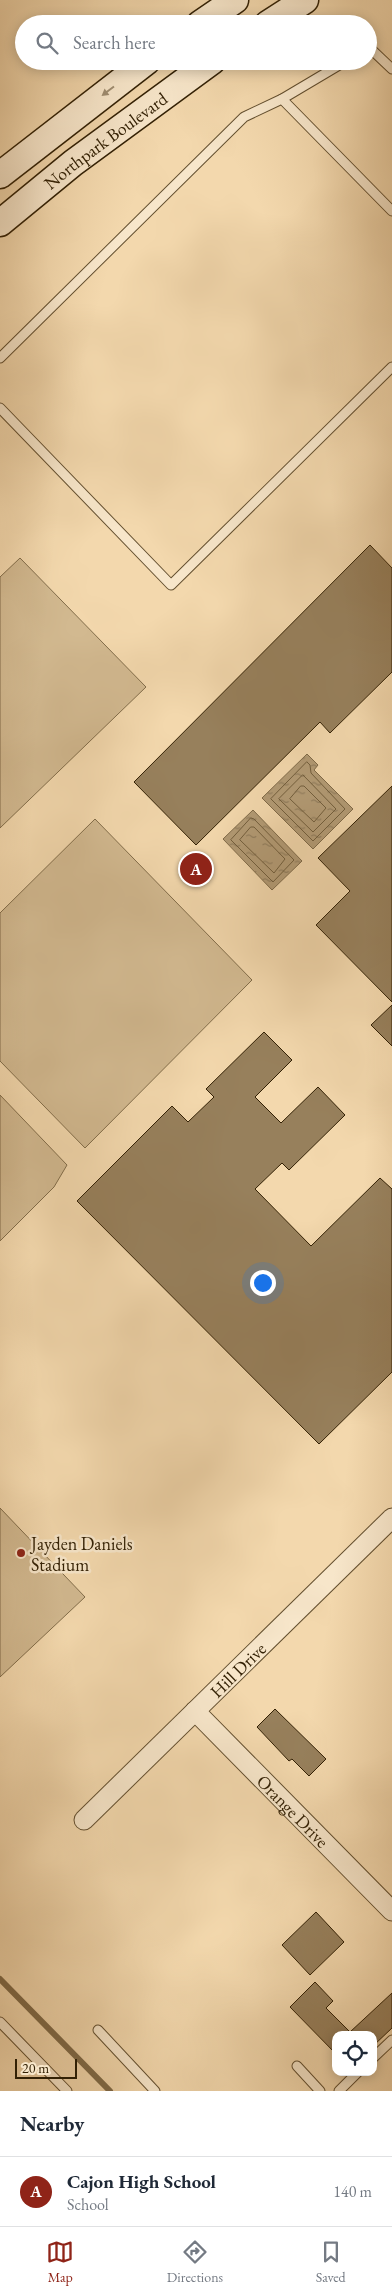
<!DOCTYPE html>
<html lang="en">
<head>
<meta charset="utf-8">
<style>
  :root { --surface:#fff; --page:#f6f6f7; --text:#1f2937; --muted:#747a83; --line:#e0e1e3; --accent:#8f2418 }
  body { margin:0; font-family:"EB Garamond",serif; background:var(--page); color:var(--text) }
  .controls { position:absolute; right:15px; bottom:15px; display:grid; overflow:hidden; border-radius:10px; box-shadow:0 2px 12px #0003 }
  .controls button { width:45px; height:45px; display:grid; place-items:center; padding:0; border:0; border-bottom:1px solid var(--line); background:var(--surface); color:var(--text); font:25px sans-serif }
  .scale { position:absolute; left:15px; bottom:12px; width:62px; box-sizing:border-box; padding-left:5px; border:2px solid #332105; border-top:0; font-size:14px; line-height:18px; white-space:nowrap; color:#332105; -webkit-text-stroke:4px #f7e6ca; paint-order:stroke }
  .you { position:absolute; left:262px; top:1282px; width:18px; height:18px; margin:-12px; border:4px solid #fff; border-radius:50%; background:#1a73e8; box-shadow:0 0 0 8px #1a73e833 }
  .badge { display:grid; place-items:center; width:32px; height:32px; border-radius:50%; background:var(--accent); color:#fff; font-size:16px; font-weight:700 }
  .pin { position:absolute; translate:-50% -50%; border:2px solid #fff; box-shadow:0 1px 5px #0006 }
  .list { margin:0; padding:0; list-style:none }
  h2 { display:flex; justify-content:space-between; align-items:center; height:65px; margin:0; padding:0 20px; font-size:21px }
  h2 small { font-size:16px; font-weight:400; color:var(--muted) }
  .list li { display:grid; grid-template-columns:32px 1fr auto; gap:15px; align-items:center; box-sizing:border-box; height:70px; padding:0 20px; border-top:1px solid var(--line) }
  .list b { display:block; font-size:19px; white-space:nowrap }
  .list p { margin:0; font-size:16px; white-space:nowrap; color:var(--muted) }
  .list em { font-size:16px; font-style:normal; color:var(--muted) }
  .icon { flex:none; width:28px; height:28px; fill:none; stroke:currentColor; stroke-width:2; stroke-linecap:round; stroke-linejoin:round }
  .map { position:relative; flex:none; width:392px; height:2091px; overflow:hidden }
  .search { position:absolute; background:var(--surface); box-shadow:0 2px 12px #0003; left:15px; right:15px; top:15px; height:55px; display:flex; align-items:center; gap:12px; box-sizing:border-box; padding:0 18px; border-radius:28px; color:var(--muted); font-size:19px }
  .sheet { height:135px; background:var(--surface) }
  nav { display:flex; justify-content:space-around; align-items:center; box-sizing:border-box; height:70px; border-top:1px solid var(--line); background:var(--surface); font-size:14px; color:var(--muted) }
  nav a { display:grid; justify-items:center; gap:2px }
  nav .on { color:var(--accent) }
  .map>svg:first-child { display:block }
  .grass { fill:#d2b990; stroke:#826d4a }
  .water { fill:url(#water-ripples); stroke:#7f6a48 }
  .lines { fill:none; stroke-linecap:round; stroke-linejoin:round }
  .shore { stroke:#725e3c; stroke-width:1 }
  .stream { stroke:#7f6a48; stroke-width:6 }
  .building { fill:#97805c; stroke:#332105 }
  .service-casing { stroke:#634f2f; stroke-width:11 }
  .minor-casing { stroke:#634f2f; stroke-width:21 }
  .secondary-casing { stroke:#332105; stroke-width:29 }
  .service { stroke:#f7e6ca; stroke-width:9 }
  .minor { stroke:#f7e6ca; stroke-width:19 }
  .secondary { stroke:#f7e6ca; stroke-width:26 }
  .oneway { fill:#9f8d71 }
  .poi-dot { fill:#8f2418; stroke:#f7e6ca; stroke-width:2 }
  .labels { text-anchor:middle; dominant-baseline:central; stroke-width:5; stroke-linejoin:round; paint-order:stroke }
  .street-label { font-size:18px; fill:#332105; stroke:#f7e6ca }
  .poi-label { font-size:18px; fill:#332105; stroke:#f7e6ca; text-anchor:start }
</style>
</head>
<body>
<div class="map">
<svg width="392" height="2091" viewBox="0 0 392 2091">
  <defs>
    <pattern id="water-ripples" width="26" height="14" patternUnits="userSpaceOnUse" patternTransform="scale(1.25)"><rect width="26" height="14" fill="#b29a74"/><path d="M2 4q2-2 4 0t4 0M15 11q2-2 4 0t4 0" fill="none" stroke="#917d5d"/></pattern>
  </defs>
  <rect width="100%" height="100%" fill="#f3d8ad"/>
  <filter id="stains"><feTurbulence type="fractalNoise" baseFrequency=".004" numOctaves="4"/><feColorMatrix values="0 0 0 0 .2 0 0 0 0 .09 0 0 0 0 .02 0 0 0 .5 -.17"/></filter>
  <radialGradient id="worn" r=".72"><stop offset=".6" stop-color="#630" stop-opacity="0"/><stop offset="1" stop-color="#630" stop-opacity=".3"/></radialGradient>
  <!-- grass -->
  <g class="grass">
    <path d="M20 558 146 687 0 828V577Z"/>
    <path d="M95 819 252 980 85 1148 0 1061V913Z"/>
    <path d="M0 1095 67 1165 54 1187 0 1241Z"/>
    <path d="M0 1508 85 1597 0 1677Z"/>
  </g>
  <!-- water -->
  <g class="water">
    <path d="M307 754 318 765 314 770 353 809 313 849 262 798Z"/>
    <path d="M253 810 302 861 272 890 223 839Z"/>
  </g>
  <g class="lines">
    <!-- shore -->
    <g class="shore">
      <path d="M307 762 310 765 311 773 345 809 313 841 271 799Z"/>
      <path d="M303 775 336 809 313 832 279 799Z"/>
      <path d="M301 786H304L326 808 314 822 290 799Z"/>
      <path d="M251 818 254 819 294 860 273 882 231 840Z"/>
      <path d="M251 827H254L285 859 274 873 240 840Z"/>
    </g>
    <!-- stream -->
    <path class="stream" d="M0 1979 110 2091"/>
  </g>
  <!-- building -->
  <g class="building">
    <path d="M370 545 392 568V672L330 733 320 722 196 845 134 782Z"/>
    <path d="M392 786V1002L316 925 350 891 318 858Z"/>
    <path d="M392 1005V1046L371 1025Z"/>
    <path d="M264 1032 292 1060 255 1097 281 1123 318 1087 345 1115 289 1170 282 1163 255 1189 311 1246 380 1178 392 1189V1372L319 1444 77 1201 172 1106 188 1122 214 1097 206 1089Z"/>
    <path d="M275 1709 326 1759 309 1776 292 1759 289 1761 257 1727Z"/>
    <path d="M316 1912 344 1942 310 1975 282 1945Z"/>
    <path d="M315 1982 333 2001 326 2008 350 2032 392 1993V2028L373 2046V2035H336V2054L290 2007Z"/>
  </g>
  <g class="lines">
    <!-- service casing -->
    <g class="service-casing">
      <g id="service">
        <path d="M368 49 372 50 392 69"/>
        <path d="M282 99 346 61"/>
        <path d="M0 358 244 117 282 99 392 211"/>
        <path d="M0 408 171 585 392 367"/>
        <path d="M0 2022 67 2091"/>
        <path d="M98 2030 155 2091"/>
        <path d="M373 2058 392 2040"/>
        <path d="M297 2066 320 2091"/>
        <path d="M339 2091 358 2072"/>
      </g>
    </g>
    <!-- minor casing -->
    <g class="minor-casing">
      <g id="minor">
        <path id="s1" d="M195 1711 392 1911"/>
        <path id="s2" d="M84 1820 392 1518"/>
      </g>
    </g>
    <!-- secondary casing -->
    <g class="secondary-casing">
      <g id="secondary">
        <path d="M200 24 235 0"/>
        <path d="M268 24 305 0"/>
        <path d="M0 175 147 61"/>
        <path id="s3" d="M0 223 73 163 212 61"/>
      </g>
    </g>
    <!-- service -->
    <use href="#service" class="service"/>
    <!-- minor -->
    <use href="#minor" class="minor"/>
    <!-- secondary -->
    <use href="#secondary" class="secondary"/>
  </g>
  <!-- one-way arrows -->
  <defs><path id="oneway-solid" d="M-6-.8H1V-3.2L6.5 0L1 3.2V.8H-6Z" transform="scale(1.25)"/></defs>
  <use class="oneway" href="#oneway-solid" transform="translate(108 91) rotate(143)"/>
  <!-- markers -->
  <circle class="poi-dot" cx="21" cy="1553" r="5"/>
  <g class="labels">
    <!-- street labels -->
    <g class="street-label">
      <text stroke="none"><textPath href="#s3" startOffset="134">Northpark Boulevard</textPath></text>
      <text stroke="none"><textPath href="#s2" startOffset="215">Hill Drive</textPath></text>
      <text stroke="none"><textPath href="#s1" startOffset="140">Orange Drive</textPath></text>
    </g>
    <!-- poi labels -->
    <g class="poi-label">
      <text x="31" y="1543">Jayden Daniels<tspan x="31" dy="21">Stadium</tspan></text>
    </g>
  </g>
  <rect width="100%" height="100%" filter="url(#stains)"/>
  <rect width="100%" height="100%" fill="url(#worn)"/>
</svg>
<div class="controls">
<button><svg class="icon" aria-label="locate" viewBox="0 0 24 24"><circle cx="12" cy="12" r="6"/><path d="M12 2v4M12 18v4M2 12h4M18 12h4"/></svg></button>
</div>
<div class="scale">20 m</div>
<div class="you"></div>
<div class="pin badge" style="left:196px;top:869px">A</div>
<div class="search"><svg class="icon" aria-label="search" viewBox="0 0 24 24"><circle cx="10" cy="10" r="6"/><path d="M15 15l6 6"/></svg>Search here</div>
</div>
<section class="sheet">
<h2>Nearby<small></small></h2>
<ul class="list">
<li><span class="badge">A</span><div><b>Cajon High School</b><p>School</p></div><em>140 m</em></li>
</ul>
</section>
<nav>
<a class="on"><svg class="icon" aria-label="map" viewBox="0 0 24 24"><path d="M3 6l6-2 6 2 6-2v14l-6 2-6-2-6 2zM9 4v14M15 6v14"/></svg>Map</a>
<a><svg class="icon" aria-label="directions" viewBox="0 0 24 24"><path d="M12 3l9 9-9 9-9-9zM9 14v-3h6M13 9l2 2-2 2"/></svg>Directions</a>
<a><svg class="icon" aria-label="saved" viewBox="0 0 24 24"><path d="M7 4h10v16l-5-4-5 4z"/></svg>Saved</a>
</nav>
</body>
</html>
